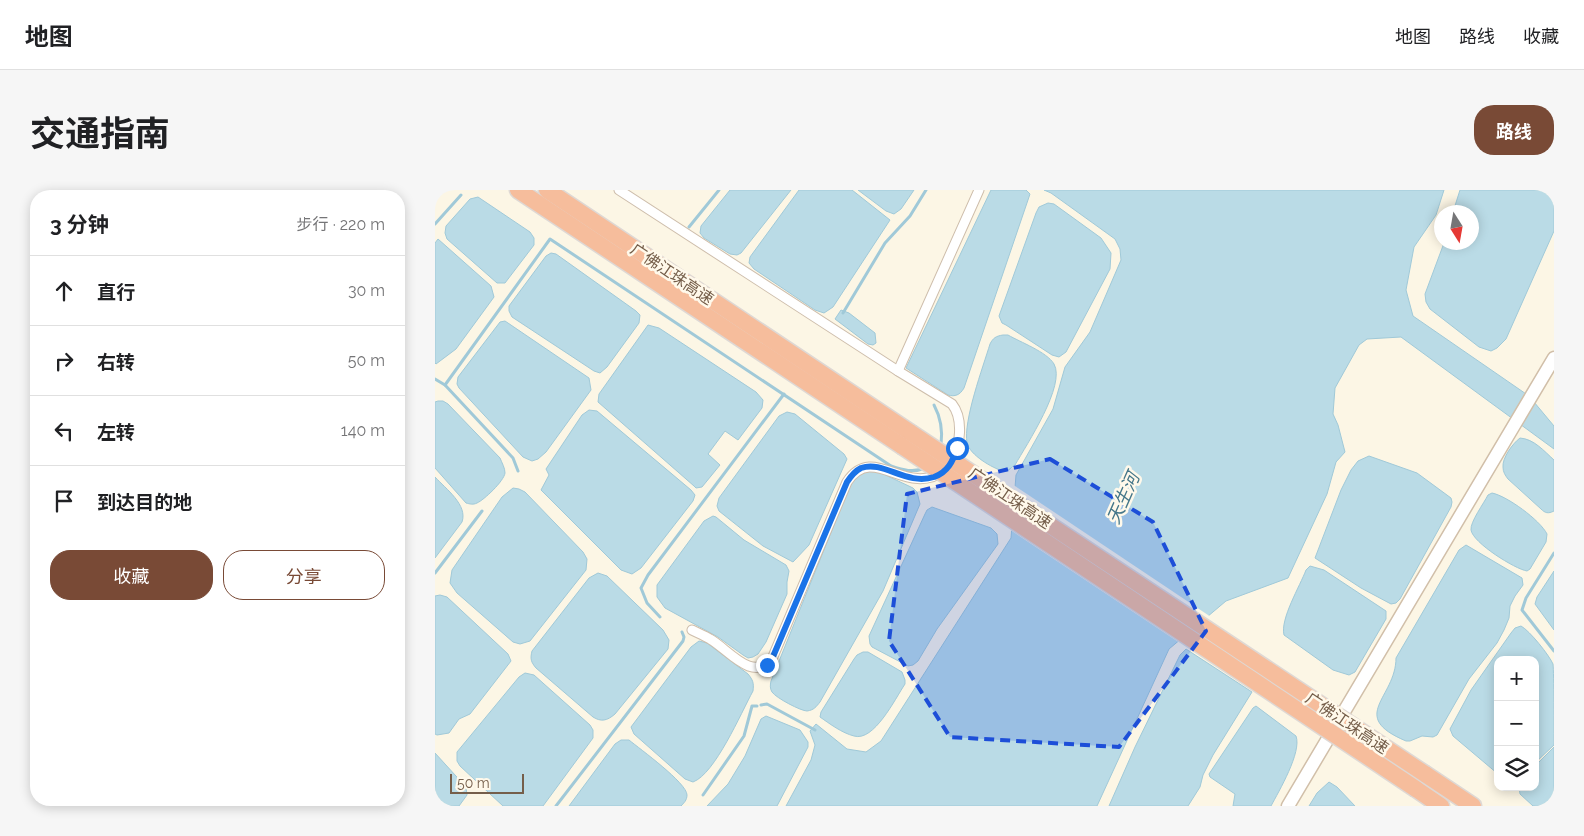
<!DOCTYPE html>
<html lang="zh">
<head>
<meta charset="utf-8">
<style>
  :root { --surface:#fff; --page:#f6f6f6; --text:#202124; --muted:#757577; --line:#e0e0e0; --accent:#794a36 }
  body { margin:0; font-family:Raleway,"Noto Sans SC",sans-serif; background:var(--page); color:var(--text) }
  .controls { position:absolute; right:15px; bottom:15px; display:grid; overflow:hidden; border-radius:10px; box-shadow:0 2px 12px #0003 }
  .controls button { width:45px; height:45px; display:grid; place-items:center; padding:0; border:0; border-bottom:1px solid var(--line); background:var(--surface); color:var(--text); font:25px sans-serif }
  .compass { position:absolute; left:999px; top:15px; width:45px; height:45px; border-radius:50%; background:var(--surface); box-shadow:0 2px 12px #0003; rotate:169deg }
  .scale { position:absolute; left:15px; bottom:12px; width:74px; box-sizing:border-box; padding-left:5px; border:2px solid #755e4a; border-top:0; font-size:14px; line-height:18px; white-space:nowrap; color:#755e4a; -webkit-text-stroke:4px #fff9eb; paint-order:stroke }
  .stop { position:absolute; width:15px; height:15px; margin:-11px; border:4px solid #1a73e8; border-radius:50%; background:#fff }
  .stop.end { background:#1a73e8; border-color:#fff; box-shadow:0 1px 5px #0008 }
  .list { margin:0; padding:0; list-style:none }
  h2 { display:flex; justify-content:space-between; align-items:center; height:65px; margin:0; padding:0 20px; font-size:21px }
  h2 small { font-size:16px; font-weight:400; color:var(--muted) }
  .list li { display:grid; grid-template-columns:32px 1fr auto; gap:15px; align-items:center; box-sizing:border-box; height:70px; padding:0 20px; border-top:1px solid var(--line) }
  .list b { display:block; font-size:19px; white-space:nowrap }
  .list em { font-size:16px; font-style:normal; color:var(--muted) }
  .actions { display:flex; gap:10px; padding:15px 20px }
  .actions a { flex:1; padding:11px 0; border:1px solid var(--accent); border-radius:20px; text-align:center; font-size:18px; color:var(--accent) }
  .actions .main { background:var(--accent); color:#fff }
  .icon { flex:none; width:28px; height:28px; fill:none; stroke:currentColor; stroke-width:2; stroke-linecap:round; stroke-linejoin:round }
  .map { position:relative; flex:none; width:1119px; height:616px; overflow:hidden; border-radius:20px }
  header { display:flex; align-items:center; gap:30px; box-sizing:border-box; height:70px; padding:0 25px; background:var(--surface); border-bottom:1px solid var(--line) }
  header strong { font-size:24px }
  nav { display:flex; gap:28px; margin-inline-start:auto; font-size:18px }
  .intro { display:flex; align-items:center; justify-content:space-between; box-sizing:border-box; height:120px; padding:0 30px }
  h1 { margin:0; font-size:35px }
  .button { padding:12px 22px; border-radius:20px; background:var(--accent); color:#fff; font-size:18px; font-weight:700 }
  main { display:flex; gap:30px; padding:0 30px }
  aside { flex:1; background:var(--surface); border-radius:20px; box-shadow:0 2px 12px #0003 }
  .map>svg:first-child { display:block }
  .water { fill:#badbe6; stroke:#a0c9d8 }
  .pier { fill:#fcf6e5 }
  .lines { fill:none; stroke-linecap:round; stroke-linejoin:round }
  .stream { stroke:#a0c9d8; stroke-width:3 }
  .street-casing { stroke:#cebeac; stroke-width:11 }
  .secondary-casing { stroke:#d1bfa9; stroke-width:15 }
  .highway-casing { stroke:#ded8d4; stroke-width:19 }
  .street { stroke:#fff; stroke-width:9 }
  .secondary { stroke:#fff; stroke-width:12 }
  .highway { stroke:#f6bd9c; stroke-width:16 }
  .highway-bridge-casing { stroke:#ded8d4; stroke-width:19; stroke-linecap:butt }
  .highway-bridge { stroke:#f6bd9c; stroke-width:16 }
  .route { stroke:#1a73e8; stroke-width:6 }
  .marked { fill:#1d4ed8; fill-opacity:0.2; stroke:#1d4ed8; stroke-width:4; stroke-dasharray:10 6; stroke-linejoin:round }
  .labels { text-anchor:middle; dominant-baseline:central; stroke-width:5; stroke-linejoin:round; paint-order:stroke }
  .street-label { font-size:16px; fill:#755e4a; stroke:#fff9eb }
  .water-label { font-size:18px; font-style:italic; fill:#447689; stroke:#fff9eb }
</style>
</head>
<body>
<header>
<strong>地图</strong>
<nav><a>地图</a><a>路线</a><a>收藏</a></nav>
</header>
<div class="intro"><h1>交通指南</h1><a class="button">路线</a></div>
<main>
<aside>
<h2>3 分钟<small>步行 · 220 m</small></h2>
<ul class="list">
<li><svg class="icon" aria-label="ahead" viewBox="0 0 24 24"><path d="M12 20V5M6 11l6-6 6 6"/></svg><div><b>直行</b></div><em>30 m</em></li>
<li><svg class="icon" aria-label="right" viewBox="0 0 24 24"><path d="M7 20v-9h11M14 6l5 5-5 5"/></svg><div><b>右转</b></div><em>50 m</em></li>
<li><svg class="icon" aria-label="left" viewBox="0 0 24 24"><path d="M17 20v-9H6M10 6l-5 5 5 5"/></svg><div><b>左转</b></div><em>140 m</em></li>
<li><svg class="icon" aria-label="arrive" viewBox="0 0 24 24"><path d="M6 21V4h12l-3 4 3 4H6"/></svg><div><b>到达目的地</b></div></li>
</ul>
<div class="actions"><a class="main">收藏</a><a>分享</a></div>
</aside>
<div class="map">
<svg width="1119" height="616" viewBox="0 0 1119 616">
  <rect width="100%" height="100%" fill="#fcf6e5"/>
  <!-- water -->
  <g class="water">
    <path d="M295 0H356L306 63 302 65 295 64 269 48 265 43 266 36Z"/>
    <path d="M364 0H417L455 30 398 117 389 123 380 120 319 79 314 73 315 67Z"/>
    <path d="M423 0H479L466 19 459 24 451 21Z"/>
    <path d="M556 0H591L595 4 529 198C525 205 520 207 513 205L471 178Z"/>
    <path d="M609 0H1009L1001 25 979 57 971 100 978 126 1094 206 1119 236V259L966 147 932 149 924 155 900 198 898 224 903 235 910 262 901 272 892 304 853 388 791 411 734 459 662 616H351L376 570 380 555 375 541 381 534 412 559 431 562 446 551 576 348 581 285 618 219 630 177 655 142 686 70 685 59 680 49 616 3Z"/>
    <path d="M1025 0H1115L1119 3V41L1071 149 1062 158 1056 161 1044 157 995 119 991 112 990 104 1009 53 1036 52V22H1018Z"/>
    <path d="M43 7 95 42 99 48V55L70 93H62L12 49 10 43 11 36 35 9Z"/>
    <path d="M613 13 619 14 666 48 676 63 675 79 631 162 624 167 617 165 571 135 567 133 564 126 601 23 604 17Z"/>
    <path d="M3 49 56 96 59 107 21 159 1 174 0 173V53Z"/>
    <path d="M116 63 121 64 201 121 205 125 204 133 172 177 165 183 159 181 77 127 74 121V116L111 66Z"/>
    <path d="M406 120 414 123 440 143 441 153 438 155 433 154 400 129Z"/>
    <path d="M70 131 154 188 156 200 111 262 103 269 97 271 88 267 24 198 22 194 23 187 65 132Z"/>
    <path d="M213 135 224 138 321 202 328 210 327 218 303 250 290 241 273 264 285 275 267 297 261 298 259 296 163 212 164 204Z"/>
    <path d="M568 145H573C585 152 612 162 619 174 631 195 592 254 580 275L572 281H568C557 278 535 265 532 253 528 231 548 177 555 154 558 148 561 146 568 145Z"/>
    <path d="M3 211H8L13 214 65 268C67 273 70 278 70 283 69 291 49 310 42 313 38 315 35 314 31 313L0 278V212Z"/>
    <path d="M154 220 162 221 256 300 260 305 258 311 206 378 197 384 186 380 106 300 114 285 111 279 147 225Z"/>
    <path d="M352 222 360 224 409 264 412 269 374 355 358 372 328 356 284 321 282 316 284 308 344 226Z"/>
    <path d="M1085 248C1099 249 1109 261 1119 270V321C1113 324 1110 323 1106 319L1073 289C1070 285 1068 282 1068 277 1067 268 1078 253 1085 248Z"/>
    <path d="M934 266 982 283 1016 308 1017 312 1016 317 965 409 961 413 956 414 926 398 880 368 906 300 916 280 923 271Z"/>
    <path d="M437 281 444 282 478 298 482 302 485 314 448 401 385 512C381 517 379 520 372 521 366 521 341 508 337 502 335 499 335 495 336 491L416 293C422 286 427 282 437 281Z"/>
    <path d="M0 287C11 299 33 315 27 332L0 368Z"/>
    <path d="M78 298 84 299 90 302 148 362 152 369 151 380 95 451 85 454 78 452 22 403 15 393 17 380 67 307Z"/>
    <path d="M1057 303C1072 306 1105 330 1112 344L1111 352 1095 379 1092 381C1080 379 1038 353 1036 340 1035 332 1049 313 1053 305Z"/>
    <path d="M497 317 556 338 562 344 563 354 502 439 483 471 478 475 473 476 437 457 435 454 434 446 490 324 492 320Z"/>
    <path d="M278 326 281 327 309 350 351 375 354 381 352 392V404L331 452 323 464 318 467 313 468 308 465 283 447 230 418 222 407V395L269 331Z"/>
    <path d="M1031 355 1087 388 1088 395 1080 406 1075 416 1074 428 1069 440 1062 453 1034 489 1002 545 998 547 987 546 975 551H971C912 526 961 508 961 468L1024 360Z"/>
    <path d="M875 376 889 380 951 421V429L920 482 914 485 898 480 849 445C845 429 865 396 871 380Z"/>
    <path d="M1119 381V440L1100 414 1102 407Z"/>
    <path d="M163 383 172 386 228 440 234 450 233 459 180 524C172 531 166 532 158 527L101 478C96 472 95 469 97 461L154 388Z"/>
    <path d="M5 405 12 407 73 464 76 471 35 524 24 529 14 543 2 545 0 544V406Z"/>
    <path d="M1086 436C1095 441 1114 465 1118 474 1119 482 1119 542 1119 555L1100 573V470H1063V584L1018 546 1015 539 1036 500 1076 443 1080 438Z"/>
    <path d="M264 451 272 453 313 484C318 490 319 493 318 501 306 523 280 584 258 592L250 589 199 544 196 537 256 457Z"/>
    <path d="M751 459 817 502 778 565 768 585 765 597 753 616H674L700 557 745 465Z"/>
    <path d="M428 462H433L467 482 470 490V494C460 509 439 552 419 546 407 543 395 534 385 527L386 522 419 469 422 465Z"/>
    <path d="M90 483 99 485 155 535 158 540V548L108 616H68L25 576 22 571V562L84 487Z"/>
    <path d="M821 516 861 546C867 562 844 601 836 616H798L800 604 775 587 774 584 818 518Z"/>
    <path d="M331 526 365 540 373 552V557L342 616H272L293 594 310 566 326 529Z"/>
    <path d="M186 550H194C205 559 252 593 252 605 252 610 249 613 246 616H134L180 554Z"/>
    <path d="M1119 557V614L1116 616H1098L1085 604 1084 597H1100V576Z"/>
    <path d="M0 563 31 597 32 605 24 616H0Z"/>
    <path d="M894 592 902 597 920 616H874L882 603Z"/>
  </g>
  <!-- pier -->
  <path class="pier" d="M577 294 776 427 745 453 574 339Z"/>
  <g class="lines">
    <!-- stream -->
    <g class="stream">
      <path d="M0 34 26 5"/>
      <path d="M254 37 284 0"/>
      <path d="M408 123 450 53 475 26 491 0"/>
      <path d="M0 189 10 195 78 268 83 281"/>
      <path d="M10 195 115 49 456 276C468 280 478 283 490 278"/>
      <path d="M499 215C506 228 508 240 506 255"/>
      <path d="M1119 363 1091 408 1087 420 1119 461"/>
      <path d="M0 383 47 321"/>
      <path d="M225 427 212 413 206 398 213 385 349 204"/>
      <path d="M326 515 332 514 380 540"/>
      <path d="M268 605 309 546 317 516H322"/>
      <path d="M121 616 248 451 249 447 247 442"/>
    </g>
    <!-- street casing -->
    <g class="street-casing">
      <g id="street">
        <path d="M184 0 463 181 517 214C529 229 525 256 517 272"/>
        <path d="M463 181 544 0"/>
        <path d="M257 440C263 443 270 446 275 449 293 459 317 493 337 469L412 292C439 252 470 308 509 281"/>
      </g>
    </g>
    <!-- secondary casing -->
    <g class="secondary-casing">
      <path id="secondary" d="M853 616 1119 168"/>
    </g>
    <!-- highway casing -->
    <g class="highway-casing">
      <g id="highway">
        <path d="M83 0 467 256"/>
        <path d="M112 0 476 243"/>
        <path d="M990 584 1038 616"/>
        <path d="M981 599 1006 616"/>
      </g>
    </g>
    <!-- street -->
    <use href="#street" class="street"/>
    <!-- secondary -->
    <use href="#secondary" class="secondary"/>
    <!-- highway -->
    <use href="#highway" class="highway"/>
    <!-- highway-bridge casing -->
    <g class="highway-bridge-casing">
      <g id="highway-bridge">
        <path d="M476 243 990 584"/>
        <path d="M467 256 981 599"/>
      </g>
    </g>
    <!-- highway-bridge -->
    <use href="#highway-bridge" class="highway-bridge"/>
  </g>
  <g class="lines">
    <!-- route -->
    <path class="route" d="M332 475 337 469 412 292C416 286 420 281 426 278 449 270 471 296 499 287 513 282 518 271 522 258"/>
  </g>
  <!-- marked area -->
  <path class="marked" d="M615 269 718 332 771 441 684 557 515 547 454 451 472 304Z"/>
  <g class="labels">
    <!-- street labels -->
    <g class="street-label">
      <text transform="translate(237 84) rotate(34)">广佛江珠高速</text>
      <text transform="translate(575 308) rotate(34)">广佛江珠高速</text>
      <text transform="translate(912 533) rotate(34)">广佛江珠高速</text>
    </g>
    <!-- water labels -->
    <g class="water-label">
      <text transform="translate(688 308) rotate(-66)">天生河</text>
    </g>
  </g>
</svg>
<div class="controls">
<button>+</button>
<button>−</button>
<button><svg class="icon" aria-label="layers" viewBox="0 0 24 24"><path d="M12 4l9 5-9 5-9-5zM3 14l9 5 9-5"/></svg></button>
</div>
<svg class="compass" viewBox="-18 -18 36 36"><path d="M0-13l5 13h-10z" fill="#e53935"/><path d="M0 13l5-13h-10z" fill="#757577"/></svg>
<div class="scale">50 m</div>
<div class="stop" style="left:522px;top:258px"></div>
<div class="stop end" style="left:332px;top:475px"></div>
</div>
</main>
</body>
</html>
